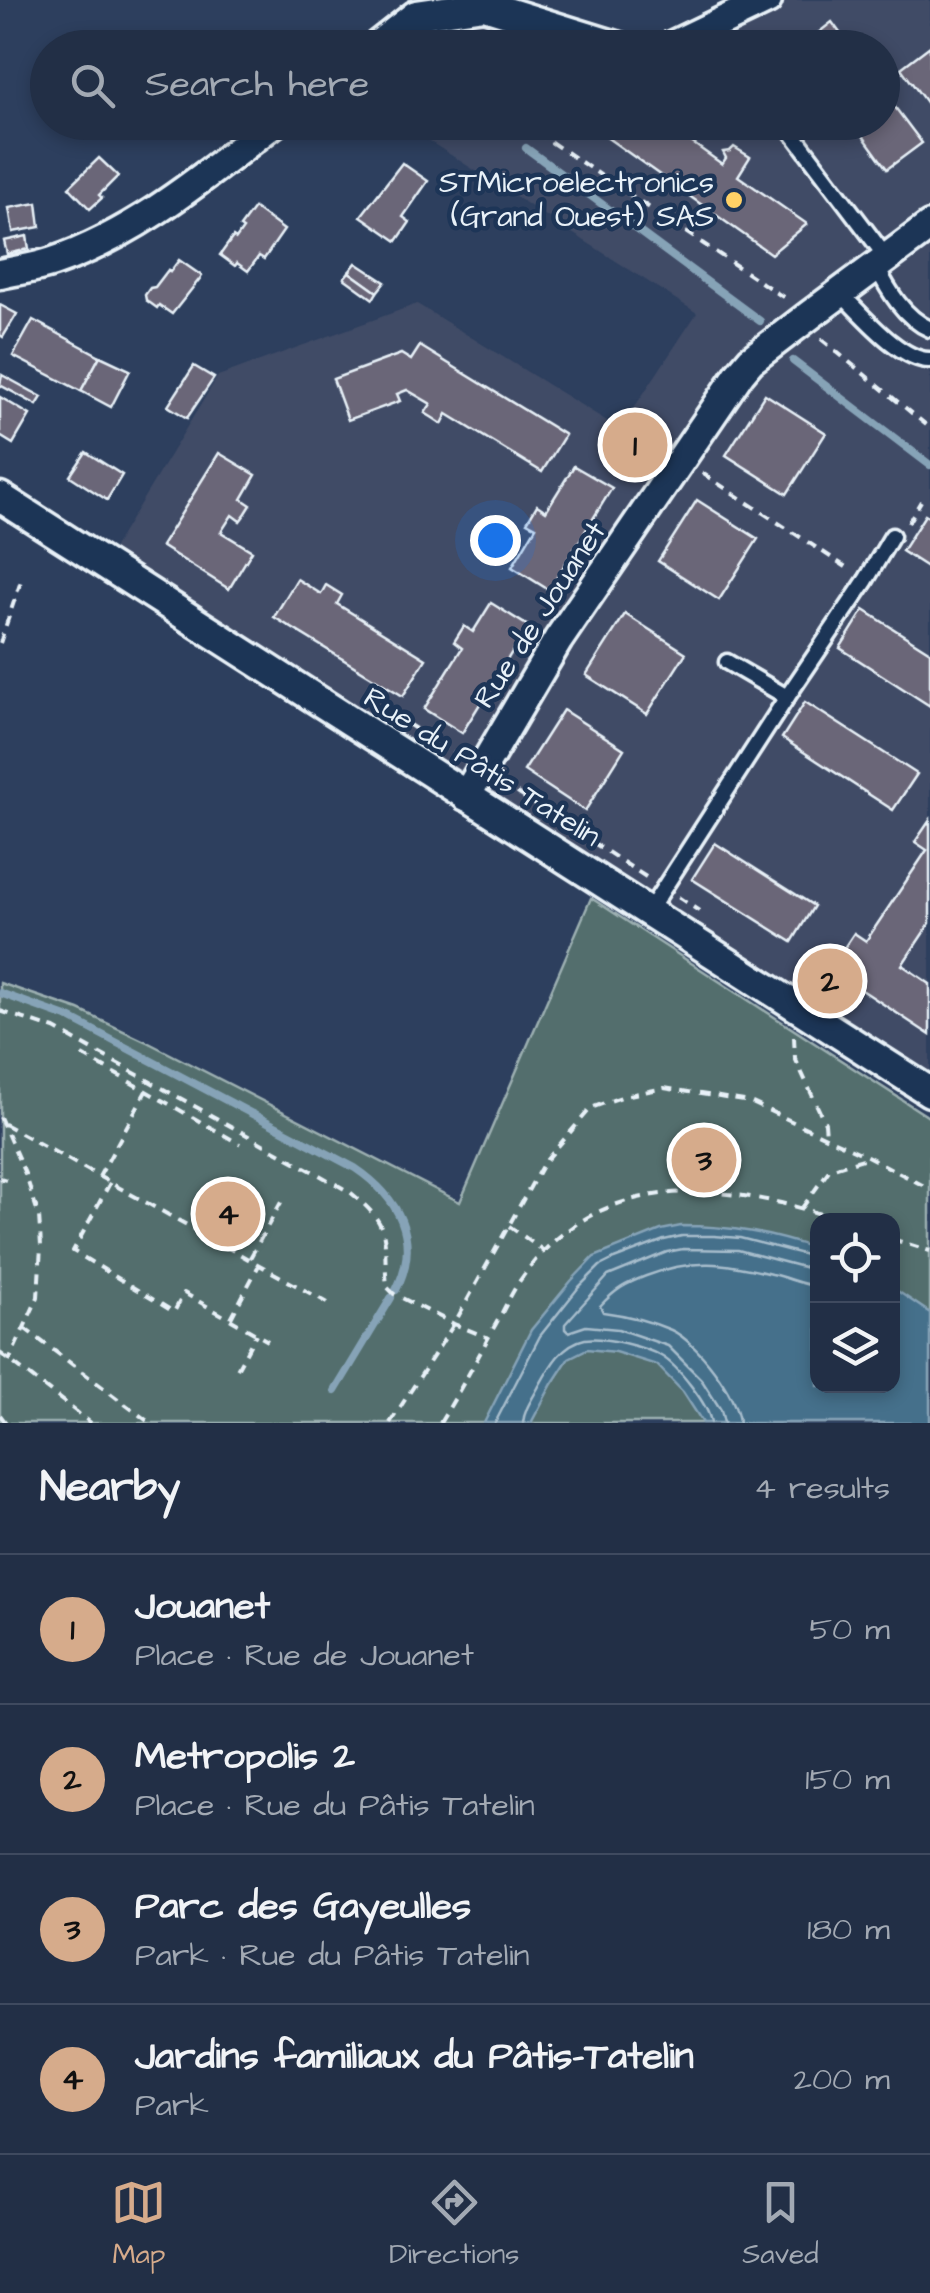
<!DOCTYPE html>
<html lang="en">
<head>
<meta charset="utf-8">
<style>
  :root { --surface:#222f46; --page:#2e3b51; --text:#f1f3f6; --muted:#a2a9b3; --line:#3f4a5f; --accent:#d6ab8b }
  body { margin:0; font-family:"Architects Daughter",sans-serif; background:var(--page); color:var(--text) }
  .controls { position:absolute; right:30px; bottom:30px; display:grid; overflow:hidden; border-radius:20px; box-shadow:0 5px 15px #0003 }
  .controls button { width:90px; height:90px; display:grid; place-items:center; padding:0; border:0; border-bottom:2px solid var(--line); background:var(--surface); color:var(--text); font:50px sans-serif }
  .you { position:absolute; left:495px; top:540px; width:35px; height:35px; margin:-25px; border:8px solid #fff; border-radius:50%; background:#1a73e8; box-shadow:0 0 0 15px #1a73e833 }
  .badge { display:grid; place-items:center; width:65px; height:65px; border-radius:50%; background:var(--accent); color:#111; font-size:32px; font-weight:700 }
  .pin { position:absolute; translate:-50% -50%; border:5px solid #fff; box-shadow:0 2px 10px #0006 }
  .list { margin:0; padding:0; list-style:none }
  h2 { display:flex; justify-content:space-between; align-items:center; height:130px; margin:0; padding:0 40px; font-size:42px }
  h2 small { font-size:32px; font-weight:400; color:var(--muted) }
  .list li { display:grid; grid-template-columns:65px 1fr auto; gap:30px; align-items:center; box-sizing:border-box; height:150px; padding:0 40px; border-top:2px solid var(--line) }
  .list b { display:block; font-size:38px; white-space:nowrap }
  .list p { margin:0; font-size:32px; white-space:nowrap; color:var(--muted) }
  .list em { font-size:32px; font-style:normal; color:var(--muted) }
  .icon { flex:none; width:55px; height:55px; fill:none; stroke:currentColor; stroke-width:2; stroke-linecap:round; stroke-linejoin:round }
  .map { position:relative; flex:none; width:930px; height:1423px; overflow:hidden }
  .search { position:absolute; background:var(--surface); box-shadow:0 5px 15px #0003; left:30px; right:30px; top:30px; height:110px; display:flex; align-items:center; gap:25px; box-sizing:border-box; padding:0 35px; border-radius:55px; color:var(--muted); font-size:38px }
  .sheet { height:730px; background:var(--surface) }
  nav { display:flex; justify-content:space-around; align-items:center; box-sizing:border-box; height:140px; border-top:2px solid var(--line); background:var(--surface); font-size:28px; color:var(--muted) }
  nav a { display:grid; justify-items:center; gap:5px }
  nav .on { color:var(--accent) }
  .map>svg:first-child { display:block }
  .built { fill:#404b66 }
  .green { fill:#526e6d; stroke:#9db0b2; stroke-width:2.5; fill-rule:evenodd }
  .water { fill:#456f8b; stroke:#86a3b7; stroke-width:2.5 }
  .lines { fill:none; stroke-linecap:round; stroke-linejoin:round }
  .shore { stroke:#a7bdcc; stroke-width:2.5 }
  .stream { stroke:#86a3b7; stroke-width:8 }
  .building { fill:#6b6678; stroke:#e8f1f8; stroke-width:2.5 }
  .service-casing { stroke:#e8f1f8; stroke-width:21 }
  .minor-casing { stroke:#e8f1f8; stroke-width:35 }
  .path { stroke:#e8f1f8; stroke-width:4; stroke-dasharray:10 8; stroke-linecap:butt }
  .service { stroke:#1d3557; stroke-width:14 }
  .minor { stroke:#1d3557; stroke-width:28 }
  .poi-dot { fill:#ffd166; stroke:#1d3557; stroke-width:4 }
  .labels { text-anchor:middle; dominant-baseline:central; stroke-width:9; stroke-linejoin:round; paint-order:stroke }
  .poi-label { font-size:30px; fill:#e8f1f8; stroke:#1d3557; text-anchor:end }
  .street-label { font-size:30px; fill:#e8f1f8; stroke:#1d3557 }
</style>
</head>
<body>
<div class="map">
<svg width="930" height="1423" viewBox="0 0 930 1423">
  <rect width="100%" height="100%" fill="#2d3f5e"/>
  <filter id="ink" filterUnits="userSpaceOnUse"><feTurbulence type="fractalNoise" baseFrequency=".01" numOctaves="2"/><feDisplacementMap in="SourceGraphic" scale="20" xChannelSelector="R" yChannelSelector="G"/><feConvolveMatrix kernelMatrix="1 2 1 2 8 2 1 2 1" color-interpolation-filters="sRGB"/></filter>
  <g filter="url(#ink)">
    <!-- built -->
    <g class="built">
      <path d="M767 0H930V1092L466 797 458 808 95 578 218 376 417 304 620 429 697 313 401 123 882 122V48L667 47Z"/>
      <path d="M484 5 623 48H374L416 15Z"/>
    </g>
    <!-- green -->
    <path class="green" d="M591 898 930 1118V1423H0V983L79 1010 145 1041 460 1202ZM818 1220H892V1386H818Z"/>
    <!-- water -->
    <path class="water" d="M681 1226C731 1226 770 1233 817 1249L818 1386H892L893 1288 930 1313V1423H703L683 1392 657 1365 615 1352 587 1349 569 1358 552 1384 531 1423H484L531 1330 571 1281 594 1257 661 1230Z"/>
    <g class="lines">
      <!-- shore -->
      <g class="shore">
        <path d="M495 1423 540 1336 579 1287 600 1266 614 1259 664 1240 682 1236H714L740 1238 818 1258"/>
        <path d="M523 1423C524 1410 532 1399 538 1388 549 1368 561 1344 585 1339 603 1336 645 1347 661 1356 677 1365 709 1405 711 1423"/>
        <path d="M724 1423 721 1410 701 1379 668 1346 618 1329 586 1326 568 1332 565 1329V1324L608 1276 667 1252 683 1249 738 1250 818 1271"/>
        <path d="M739 1423C738 1396 696 1341 671 1330 650 1321 626 1315 603 1312L600 1306C616 1289 625 1284 646 1276 693 1258 723 1262 771 1274 787 1277 801 1285 818 1286"/>
      </g>
      <!-- stream -->
      <g class="stream">
        <path d="M526 148 760 321"/>
        <path d="M793 361 930 465"/>
        <path d="M0 993 72 1019 355 1168C398 1197 422 1239 396 1290"/>
        <path d="M335 1391 391 1298"/>
      </g>
    </g>
    <!-- building -->
    <g class="building">
      <path d="M832 22 851 48H799Z"/>
      <path d="M930 46V108L901 68Z"/>
      <path d="M882 90 922 143 887 169 853 122H882Z"/>
      <path d="M620 122H663L722 164 726 158 723 152 730 151 734 147 750 157 738 176 807 224 771 254 602 134Z"/>
      <path d="M99 158 118 176 99 195 102 198 90 209 69 187Z"/>
      <path d="M402 163 428 181 403 217 410 222 397 241 361 216Z"/>
      <path d="M37 203 40 227 13 232 9 208Z"/>
      <path d="M254 208 284 230 264 259 259 256 248 271 237 263 235 266 220 255 233 237 236 239 243 229 240 227Z"/>
      <path d="M27 236 29 249 7 254 4 241Z"/>
      <path d="M179 260 202 276 172 314 159 305 157 308 146 300 145 295 150 288 155 287 168 270 170 272Z"/>
      <path d="M356 263 385 282 377 292 349 272Z"/>
      <path d="M349 272 377 292 373 299 344 278Z"/>
      <path d="M0 305 17 314 3 337 0 335Z"/>
      <path d="M33 320 100 356 81 391 13 356Z"/>
      <path d="M420 346 565 435 542 472 447 414 442 424 433 418 425 413 431 404 407 390 397 394 400 401 348 420 333 379 401 354 411 360Z"/>
      <path d="M100 356 130 370 111 407 81 391Z"/>
      <path d="M194 366 214 378 187 418 168 406Z"/>
      <path d="M2 375 42 397 37 405 0 385Z"/>
      <path d="M765 394 826 433 787 494 726 455Z"/>
      <path d="M0 397 30 415 13 444 0 436Z"/>
      <path d="M86 452 122 475 107 500 70 476Z"/>
      <path d="M219 453 256 475 242 499 251 505 246 513 240 521 232 515 221 532 252 551 229 589 161 546Z"/>
      <path d="M574 466 612 488 549 590 512 567 536 527 527 522 537 505 546 511Z"/>
      <path d="M697 500 758 539 719 600 658 561Z"/>
      <path d="M925 515 930 518V569L902 551Z"/>
      <path d="M297 579 321 594 326 585 342 595 337 604 426 659 403 696 274 617Z"/>
      <path d="M491 603 528 626 462 733 424 709 462 648 454 642 464 626 473 632Z"/>
      <path d="M864 610 930 652V706L840 648Z"/>
      <path d="M625 614 686 653 647 714 586 675Z"/>
      <path d="M805 702 917 774 893 810 782 738Z"/>
      <path d="M563 710 624 749 585 811 524 771Z"/>
      <path d="M930 820V923L902 965 930 984V1035L830 969 854 933 866 941 927 850 915 842Z"/>
      <path d="M715 843 814 906 792 942 692 879Z"/>
    </g>
    <g class="lines">
      <!-- service casing -->
      <g class="service-casing">
        <g id="service">
          <path d="M784 122 886 257"/>
          <path d="M876 266C888 290 904 318 930 329"/>
          <path d="M840 293C862 314 900 361 930 360"/>
          <path d="M727 662 787 697"/>
          <path d="M649 911 787 697 866 580 892 536"/>
        </g>
      </g>
      <!-- minor casing -->
      <g class="minor-casing">
        <g id="minor">
          <path d="M374 48 416 15 484 5 623 48"/>
          <path d="M667 48 767 0"/>
          <path d="M0 274C17 270 36 268 53 262 136 234 206 175 275 122"/>
          <path d="M0 497 930 1092"/>
          <path d="M466 796 558 640 740 373 751 360 810 315 930 226"/>
        </g>
      </g>
      <!-- path -->
      <g class="path">
        <path d="M521 122 789 301"/>
        <path d="M821 339 930 428"/>
        <path d="M702 473 849 569"/>
        <path d="M908 523 921 501"/>
        <path d="M0 643 21 581"/>
        <path d="M392 714 460 757"/>
        <path d="M502 783 649 879"/>
        <path d="M678 897 699 911"/>
        <path d="M0 1011 55 1029 350 1192C395 1229 382 1236 387 1287L394 1294 454 1324 489 1338"/>
        <path d="M794 1037 795 1058 825 1123 826 1136"/>
        <path d="M82 1055 240 1144"/>
        <path d="M0 1117 26 1176 39 1216 41 1246 38 1297 9 1361"/>
        <path d="M4 1124 328 1303"/>
        <path d="M99 1177 146 1091"/>
        <path d="M0 1178 6 1180"/>
        <path d="M110 1183 73 1251 174 1312 184 1293 268 1341"/>
        <path d="M802 1208 830 1169 866 1158"/>
        <path d="M509 1226 544 1251"/>
        <path d="M892 1239 930 1251"/>
        <path d="M250 1258 284 1197"/>
        <path d="M231 1318 259 1265"/>
        <path d="M24 1328 150 1423"/>
        <path d="M0 1353 91 1423"/>
        <path d="M237 1369 256 1334"/>
        <path d="M0 1415 6 1423"/>
        <path d="M390 1423 454 1324 543 1164 591 1108 624 1096 664 1088 750 1102 869 1157 930 1189"/>
        <path d="M440 1423C459 1392 476 1361 493 1329 502 1314 509 1297 519 1282 595 1168 725 1181 839 1220"/>
      </g>
      <!-- service -->
      <use href="#service" class="service"/>
      <!-- minor -->
      <use href="#minor" class="minor"/>
    </g>
  </g>
  <!-- markers -->
  <circle class="poi-dot" cx="734" cy="200" r="10"/>
  <g class="labels">
    <!-- poi labels -->
    <g class="poi-label">
      <text x="714" y="183">STMicroelectronics<tspan x="714" dy="34">(Grand Ouest) SAS</tspan></text>
    </g>
    <!-- street labels -->
    <g class="street-label">
      <text transform="translate(540 615) rotate(-57)">Rue de Jouanet</text>
      <text transform="translate(482 767) rotate(32)">Rue du Pâtis Tatelin</text>
    </g>
  </g>
</svg>
<div class="controls">
<button><svg class="icon" aria-label="locate" viewBox="0 0 24 24"><circle cx="12" cy="12" r="6"/><path d="M12 2v4M12 18v4M2 12h4M18 12h4"/></svg></button>
<button><svg class="icon" aria-label="layers" viewBox="0 0 24 24"><path d="M12 4l9 5-9 5-9-5zM3 14l9 5 9-5"/></svg></button>
</div>
<div class="you"></div>
<div class="pin badge" style="left:635px;top:445px">1</div>
<div class="pin badge" style="left:830px;top:981px">2</div>
<div class="pin badge" style="left:704px;top:1160px">3</div>
<div class="pin badge" style="left:228px;top:1214px">4</div>
<div class="search"><svg class="icon" aria-label="search" viewBox="0 0 24 24"><circle cx="10" cy="10" r="6"/><path d="M15 15l6 6"/></svg>Search here</div>
</div>
<section class="sheet">
<h2>Nearby<small>4 results</small></h2>
<ul class="list">
<li><span class="badge">1</span><div><b>Jouanet</b><p>Place · Rue de Jouanet</p></div><em>50 m</em></li>
<li><span class="badge">2</span><div><b>Metropolis 2</b><p>Place · Rue du Pâtis Tatelin</p></div><em>150 m</em></li>
<li><span class="badge">3</span><div><b>Parc des Gayeulles</b><p>Park · Rue du Pâtis Tatelin</p></div><em>180 m</em></li>
<li><span class="badge">4</span><div><b>Jardins familiaux du Pâtis-Tatelin</b><p>Park</p></div><em>200 m</em></li>
</ul>
</section>
<nav>
<a class="on"><svg class="icon" aria-label="map" viewBox="0 0 24 24"><path d="M3 6l6-2 6 2 6-2v14l-6 2-6-2-6 2zM9 4v14M15 6v14"/></svg>Map</a>
<a><svg class="icon" aria-label="directions" viewBox="0 0 24 24"><path d="M12 3l9 9-9 9-9-9zM9 14v-3h6M13 9l2 2-2 2"/></svg>Directions</a>
<a><svg class="icon" aria-label="saved" viewBox="0 0 24 24"><path d="M7 4h10v16l-5-4-5 4z"/></svg>Saved</a>
</nav>
</body>
</html>
